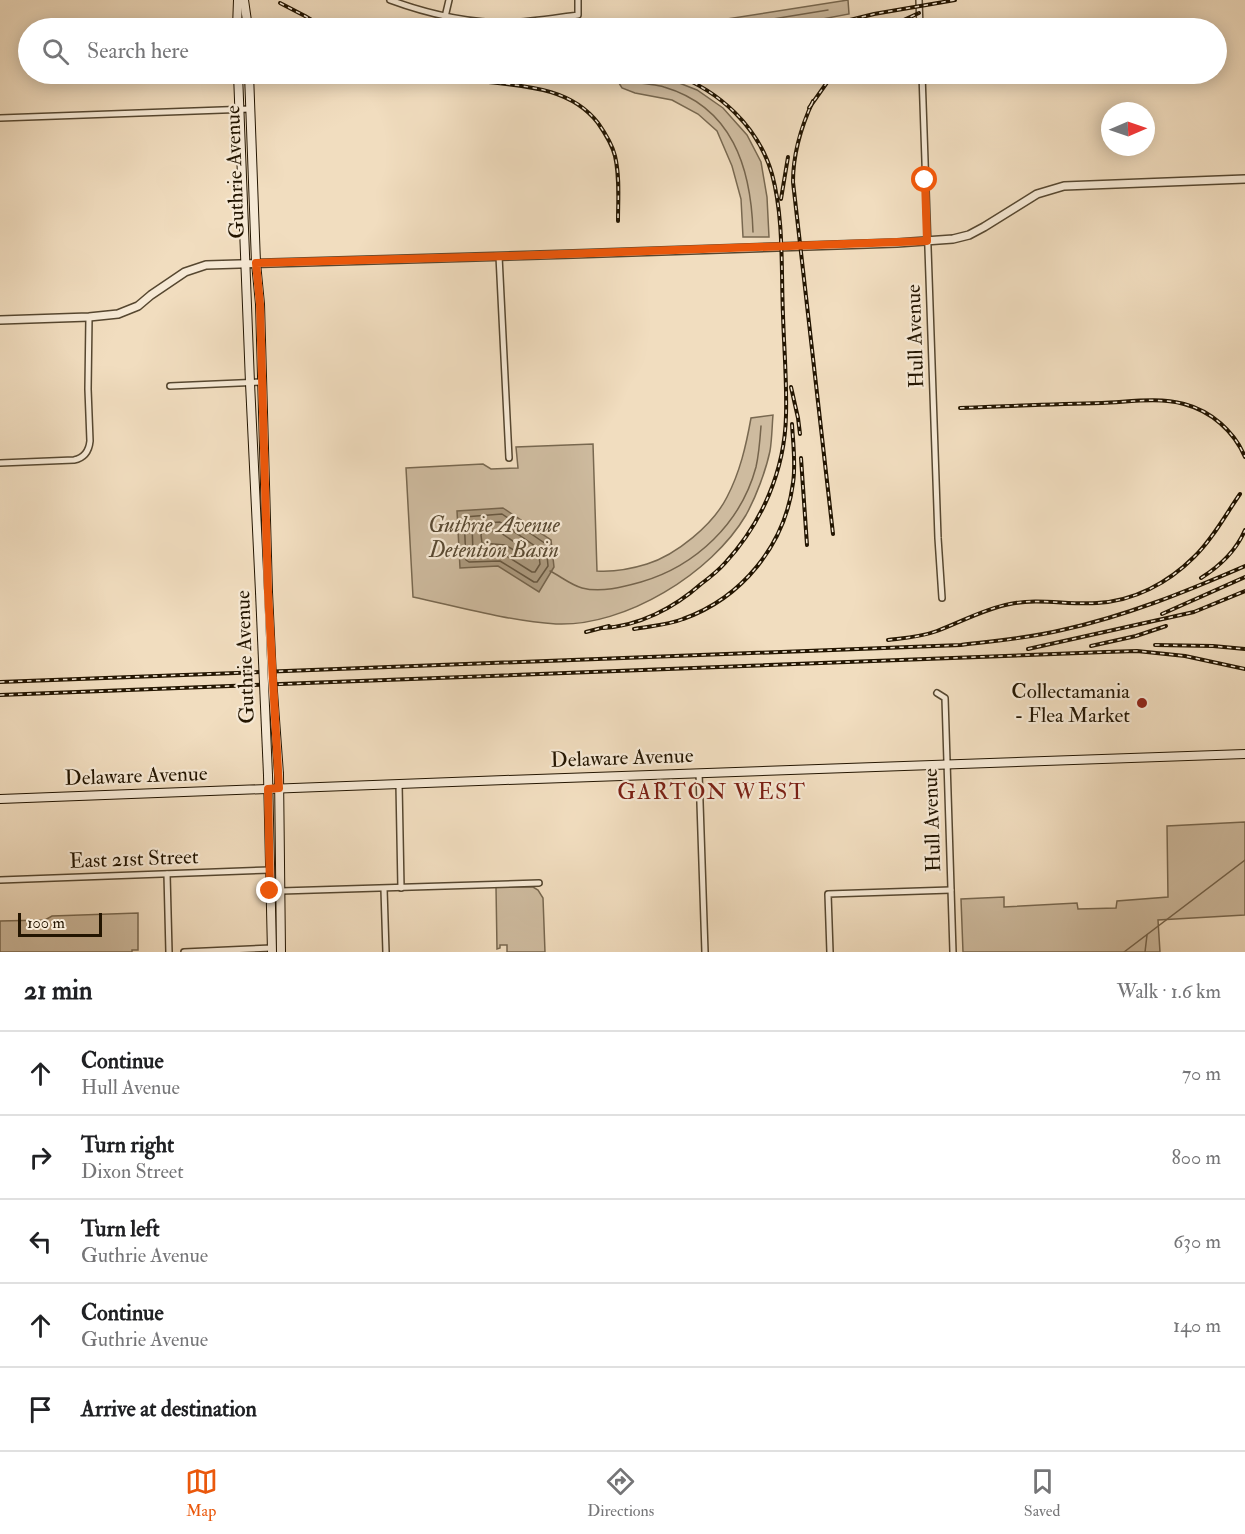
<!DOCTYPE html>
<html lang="en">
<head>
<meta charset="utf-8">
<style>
  :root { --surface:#fff; --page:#f2f2f2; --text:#202124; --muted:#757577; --line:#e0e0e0; --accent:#ea580c }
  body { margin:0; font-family:"IM FELL Double Pica",serif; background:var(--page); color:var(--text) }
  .compass { position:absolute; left:1101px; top:102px; width:54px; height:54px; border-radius:50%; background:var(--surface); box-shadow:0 3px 15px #0003; rotate:88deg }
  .scale { position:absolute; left:18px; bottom:15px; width:84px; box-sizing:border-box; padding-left:6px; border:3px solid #231501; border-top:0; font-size:16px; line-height:21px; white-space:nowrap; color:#231501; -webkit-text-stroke:4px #f6e9d5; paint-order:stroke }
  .stop { position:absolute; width:18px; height:18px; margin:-14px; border:4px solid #ea580c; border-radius:50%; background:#fff }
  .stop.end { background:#ea580c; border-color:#fff; box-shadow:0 2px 6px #0008 }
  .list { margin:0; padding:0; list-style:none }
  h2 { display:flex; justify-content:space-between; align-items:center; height:78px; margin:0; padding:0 24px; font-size:26px }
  h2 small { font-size:20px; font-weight:400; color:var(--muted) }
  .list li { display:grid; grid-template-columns:39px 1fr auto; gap:18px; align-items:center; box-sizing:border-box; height:84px; padding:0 24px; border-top:2px solid var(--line) }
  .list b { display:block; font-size:22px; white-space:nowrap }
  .list p { margin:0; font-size:20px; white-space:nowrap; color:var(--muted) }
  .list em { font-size:20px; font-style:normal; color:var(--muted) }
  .icon { flex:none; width:33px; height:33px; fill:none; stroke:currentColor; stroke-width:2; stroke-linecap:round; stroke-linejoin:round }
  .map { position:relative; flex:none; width:1245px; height:952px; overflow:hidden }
  .search { position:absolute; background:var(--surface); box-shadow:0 3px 15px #0003; left:18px; right:18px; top:18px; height:66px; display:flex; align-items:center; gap:15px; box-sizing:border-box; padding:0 21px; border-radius:33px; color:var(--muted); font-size:22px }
  .sheet { height:498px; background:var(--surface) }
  nav { display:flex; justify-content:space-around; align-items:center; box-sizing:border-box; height:84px; border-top:2px solid var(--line); background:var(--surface); font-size:16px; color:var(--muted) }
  nav a { display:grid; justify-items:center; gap:3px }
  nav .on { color:var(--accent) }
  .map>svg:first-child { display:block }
  .green { fill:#cebb9f; stroke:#786850; stroke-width:1.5 }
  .water { fill:#ab997e; stroke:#75644c; stroke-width:1.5 }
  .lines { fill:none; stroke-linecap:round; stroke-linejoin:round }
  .shore { stroke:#675740; stroke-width:1.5 }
  .stream { stroke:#75644c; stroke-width:1.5 }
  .minor-casing { stroke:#564730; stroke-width:8 }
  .tertiary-casing { stroke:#564730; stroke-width:10 }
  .secondary-casing { stroke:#231501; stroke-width:10 }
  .minor { stroke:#f6e9d5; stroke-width:5 }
  .tertiary { stroke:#f6e9d5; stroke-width:7 }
  .secondary { stroke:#f6e9d5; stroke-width:8 }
  .rail-casing { stroke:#231501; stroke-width:4 }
  .rail { stroke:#f6e9d5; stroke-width:1.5; stroke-dasharray:4.5; stroke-linecap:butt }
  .secondary-bridge-casing { stroke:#231501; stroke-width:10; stroke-linecap:butt }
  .secondary-bridge { stroke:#f6e9d5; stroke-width:8 }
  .route { stroke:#ea580c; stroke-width:8 }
  .poi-dot { fill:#8f2418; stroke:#f6e9d5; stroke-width:2 }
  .labels { text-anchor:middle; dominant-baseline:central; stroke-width:4.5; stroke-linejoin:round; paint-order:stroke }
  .street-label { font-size:21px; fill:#231501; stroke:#f6e9d5 }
  .poi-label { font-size:21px; fill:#231501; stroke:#f6e9d5; text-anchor:end }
  .water-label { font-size:22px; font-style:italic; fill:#594a33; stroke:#f6e9d5 }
  .neighbourhood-label { font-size:22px; letter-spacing:1.5px; fill:#7a1f14; stroke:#f6e9d5 }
</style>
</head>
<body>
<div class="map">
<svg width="1245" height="952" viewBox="0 0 1245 952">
  <rect width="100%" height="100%" fill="#f1ddbf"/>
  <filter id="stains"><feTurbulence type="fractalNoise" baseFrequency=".00333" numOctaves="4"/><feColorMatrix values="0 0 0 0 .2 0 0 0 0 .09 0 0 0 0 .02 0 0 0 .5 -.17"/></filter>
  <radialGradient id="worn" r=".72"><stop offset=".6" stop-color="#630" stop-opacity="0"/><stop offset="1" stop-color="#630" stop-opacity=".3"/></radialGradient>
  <!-- green -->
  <g class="green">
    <path d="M848 0 849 14 775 28H669Z"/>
    <path d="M617 74H647L659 75 697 90 723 108 747 135 761 162 767 197 769 237H743L741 199 732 166 717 131 698 114 672 100 635 93 622 88 617 80Z"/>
    <path d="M773 415C772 426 772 439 770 451 766 470 756 497 746 515 712 573 625 627 556 624 509 621 459 607 413 597L406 468 483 464 491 469 518 468 516 447 593 444 597 571C614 572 631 569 647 564 676 555 713 525 727 497 740 472 746 446 751 418Z"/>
    <path d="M1245 822V915L1158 920 1160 952H963L961 899 1004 897V907L1077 903 1078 909 1116 908 1117 901 1168 897 1167 826Z"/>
    <path d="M496 887H533L538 890 543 898 545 952H507V945H500V948L497 949Z"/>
    <path d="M138 913V950H132V952H0V921L45 920 52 916Z"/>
  </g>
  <!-- water -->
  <path class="water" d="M503 508 551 540 554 567 539 592 498 566 460 568 457 511Z"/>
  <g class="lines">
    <!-- shore -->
    <g class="shore">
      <path d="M502 514 546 544 548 566 537 582H534L500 561 469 562 466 560 464 517Z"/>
      <path d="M500 522 538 548 540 564 535 572H532L502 553 476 554 473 553 472 524Z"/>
      <path d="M498 531 529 552 530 557H526L505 545 482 543 481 535 482 532Z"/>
    </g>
    <!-- stream -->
    <g class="stream">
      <path d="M717 28 828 10"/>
      <path d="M627 74C632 86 652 83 664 87 732 107 751 167 753 232"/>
      <path d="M550 571C560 576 571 585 582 588 601 593 623 587 641 582 696 566 741 523 756 467 759 454 760 440 761 426"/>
      <path d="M1124 952 1245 860"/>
      <path d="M1145 952 1147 935"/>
    </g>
    <!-- minor casing -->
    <g class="minor-casing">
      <g id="minor">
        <path d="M390 0C428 14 468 23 508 23 532 22 555 18 578 15V0"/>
        <path d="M919 0 920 28"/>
        <path d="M445 17 449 0"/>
        <path d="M922 74 938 538 942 598"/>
        <path d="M0 118 250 109"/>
        <path d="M499 256 509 458"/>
        <path d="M170 386 262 382"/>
        <path d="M0 463 74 460C84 458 89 451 90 441L88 389 89 317"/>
        <path d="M937 693 945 698 953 952"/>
        <path d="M699 773 705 952"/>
        <path d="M399 784 401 888"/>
        <path d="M167 874 169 952"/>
        <path d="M0 880 270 870"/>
        <path d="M384 889 386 952"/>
        <path d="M281 891 539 883"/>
        <path d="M184 952 272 948"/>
        <path d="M830 952 828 894 951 890"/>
      </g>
    </g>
    <!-- tertiary casing -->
    <g class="tertiary-casing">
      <path id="tertiary" d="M0 320 89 317 118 314 138 306 151 295 185 272 206 265 573 254 897 243 953 239 969 235 984 227 1037 194 1064 186 1245 179"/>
    </g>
    <!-- secondary casing -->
    <g class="secondary-casing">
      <g id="secondary">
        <path d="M244 0 248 28"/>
        <path d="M237 28 238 0"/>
        <path d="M238 74 250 383 260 592"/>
        <path d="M249 74 256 263 260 304 268 592"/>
        <path d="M279 774 281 952"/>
        <path d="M268 775 272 952"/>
        <path d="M0 799 505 780 1245 754"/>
      </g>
    </g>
    <!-- minor -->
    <use href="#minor" class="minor"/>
    <!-- tertiary -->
    <use href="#tertiary" class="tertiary"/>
    <!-- secondary -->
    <use href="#secondary" class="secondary"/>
    <!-- rail casing -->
    <g class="rail-casing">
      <g id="rail">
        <path d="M280 3 305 16 325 28"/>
        <path d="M818 28 874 14 955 0"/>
        <path d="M886 28 919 13"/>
        <path d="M436 74 477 80"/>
        <path d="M470 80C515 86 568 84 598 123 605 133 612 144 615 156 620 177 618 200 618 221"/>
        <path d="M516 80 544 78 564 74"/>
        <path d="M813 101C801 127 793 153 793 182L833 534"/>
        <path d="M809 108 833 74"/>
        <path d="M781 199 788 157"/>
        <path d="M791 387 798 418 800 434"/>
        <path d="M960 408C1007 406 1054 404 1102 403 1129 402 1158 397 1184 404 1211 411 1234 431 1245 457"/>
        <path d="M801 458 807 545"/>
        <path d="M1201 578C1220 566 1236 551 1245 530"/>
        <path d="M1162 614 1245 577"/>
        <path d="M603 628C639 626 674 608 701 584 709 578 718 571 725 563 762 523 785 470 786 415 787 382 784 348 783 315 781 270 784 218 772 174 758 126 719 91 674 74"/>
        <path d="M634 629C650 626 668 625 683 619 742 598 785 545 793 483 796 464 793 443 792 424"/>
        <path d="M586 632 609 626"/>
        <path d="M888 640C904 638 921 637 937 631 961 622 984 609 1010 604 1038 598 1068 605 1097 603 1134 601 1168 583 1194 557 1212 540 1226 514 1240 494"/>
        <path d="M1155 645 1213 646 1245 649"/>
        <path d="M1091 646 1136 636 1166 626"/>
        <path d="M1028 649 1194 612 1245 591"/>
        <path d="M0 682 961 645C995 641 1029 638 1062 630 1126 616 1185 592 1245 566"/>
        <path d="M0 695 1105 652 1137 651 1185 656 1245 669"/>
      </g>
    </g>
    <!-- rail -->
    <use href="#rail" class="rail"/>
    <!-- secondary-bridge casing -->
    <g class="secondary-bridge-casing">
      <g id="secondary-bridge">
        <path d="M260 592 268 775"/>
        <path d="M268 592 272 678 279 774"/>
      </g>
    </g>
    <!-- secondary-bridge -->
    <use href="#secondary-bridge" class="secondary-bridge"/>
  </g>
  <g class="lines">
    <!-- route -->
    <path class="route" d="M270 891 268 789 279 788 268 592 260 304 256 263 510 256 927 241 925 180"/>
  </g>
  <!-- markers -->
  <circle class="poi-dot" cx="1142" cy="703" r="6"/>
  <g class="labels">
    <!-- street labels -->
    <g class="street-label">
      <text transform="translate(235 172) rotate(-92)">Guthrie Avenue</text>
      <text transform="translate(915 336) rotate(-92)">Hull Avenue</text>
      <text transform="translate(245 657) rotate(-92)">Guthrie Avenue</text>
      <text transform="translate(622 758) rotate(-2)">Delaware Avenue</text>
      <text transform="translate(136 776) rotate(-2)">Delaware Avenue</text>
      <text transform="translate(932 820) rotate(-92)">Hull Avenue</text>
      <text transform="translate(134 859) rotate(-2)">East 21st Street</text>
    </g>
    <!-- poi labels -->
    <g class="poi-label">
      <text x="1130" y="691">Collectamania<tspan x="1130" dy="24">- Flea Market</tspan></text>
    </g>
    <!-- water labels -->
    <g class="water-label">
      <text x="494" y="525">Guthrie Avenue<tspan x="494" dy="25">Detention Basin</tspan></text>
    </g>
    <!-- neighbourhood labels -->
    <g class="neighbourhood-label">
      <text x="712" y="792">GARTON WEST</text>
    </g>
  </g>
  <rect width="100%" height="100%" filter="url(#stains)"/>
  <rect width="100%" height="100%" fill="url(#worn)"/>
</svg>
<svg class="compass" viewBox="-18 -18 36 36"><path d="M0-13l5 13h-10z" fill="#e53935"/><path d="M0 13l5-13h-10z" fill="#757577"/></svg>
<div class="scale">100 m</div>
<div class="stop" style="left:925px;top:180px"></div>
<div class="stop end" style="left:270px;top:891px"></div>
<div class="search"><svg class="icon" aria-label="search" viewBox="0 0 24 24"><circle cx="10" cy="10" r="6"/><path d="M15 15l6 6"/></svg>Search here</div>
</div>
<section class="sheet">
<h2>21 min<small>Walk · 1.6 km</small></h2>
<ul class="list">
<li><svg class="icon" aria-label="ahead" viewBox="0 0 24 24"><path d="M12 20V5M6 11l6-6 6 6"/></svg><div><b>Continue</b><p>Hull Avenue</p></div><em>70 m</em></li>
<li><svg class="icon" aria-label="right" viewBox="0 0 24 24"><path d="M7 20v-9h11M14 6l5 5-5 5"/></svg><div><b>Turn right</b><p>Dixon Street</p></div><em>800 m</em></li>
<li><svg class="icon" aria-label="left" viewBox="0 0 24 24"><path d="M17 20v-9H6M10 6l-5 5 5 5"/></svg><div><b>Turn left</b><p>Guthrie Avenue</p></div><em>630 m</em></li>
<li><svg class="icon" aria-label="ahead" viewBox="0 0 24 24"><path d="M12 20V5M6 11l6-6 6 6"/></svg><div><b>Continue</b><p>Guthrie Avenue</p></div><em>140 m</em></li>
<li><svg class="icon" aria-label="arrive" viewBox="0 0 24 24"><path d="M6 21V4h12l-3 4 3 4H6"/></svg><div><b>Arrive at destination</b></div></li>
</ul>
</section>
<nav>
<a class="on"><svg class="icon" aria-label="map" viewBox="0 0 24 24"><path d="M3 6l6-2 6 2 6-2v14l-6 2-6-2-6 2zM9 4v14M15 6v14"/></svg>Map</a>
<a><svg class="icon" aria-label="directions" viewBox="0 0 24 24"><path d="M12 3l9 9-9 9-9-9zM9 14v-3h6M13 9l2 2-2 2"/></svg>Directions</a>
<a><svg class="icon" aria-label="saved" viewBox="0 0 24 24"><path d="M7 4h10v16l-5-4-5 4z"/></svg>Saved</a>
</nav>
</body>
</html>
